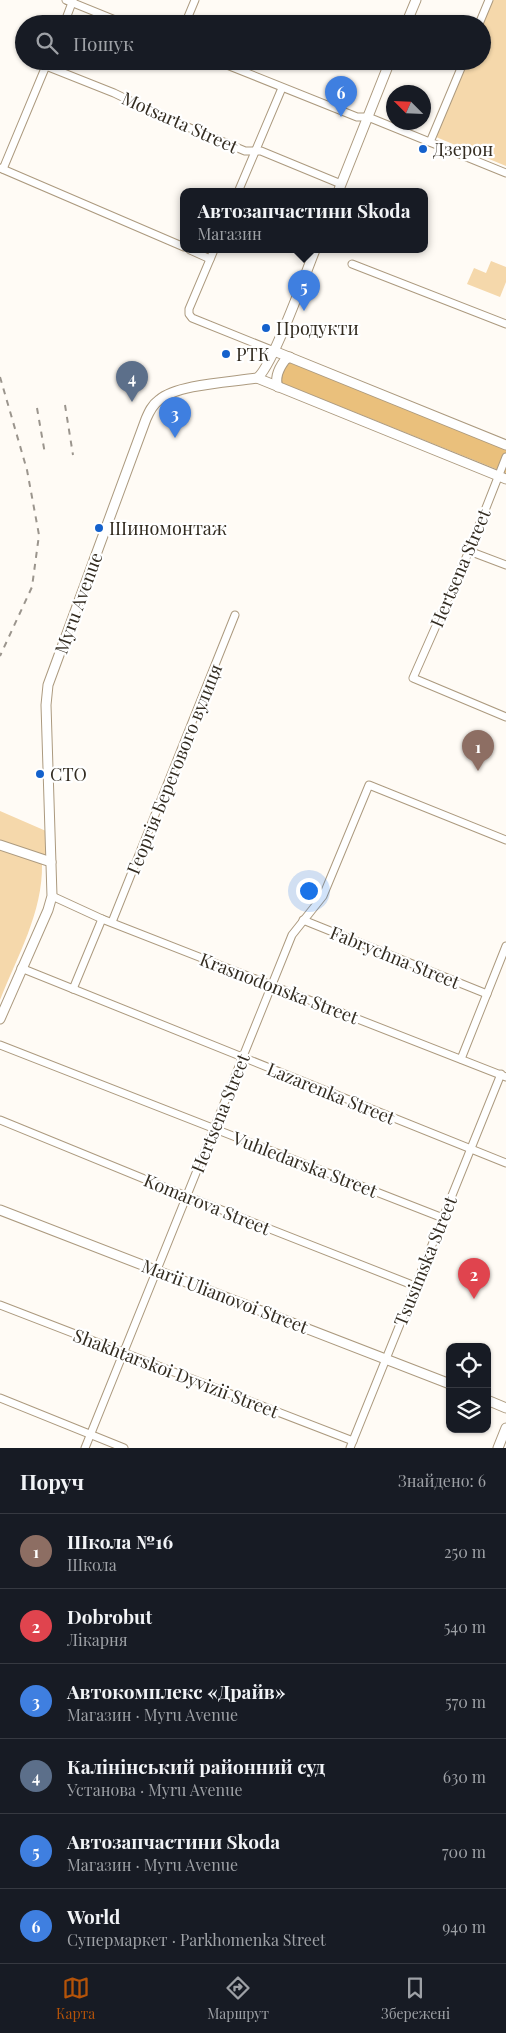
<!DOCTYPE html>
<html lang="uk">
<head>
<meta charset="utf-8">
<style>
  :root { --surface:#171b24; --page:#242831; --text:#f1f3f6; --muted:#9ea1a6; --line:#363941; --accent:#b45309 }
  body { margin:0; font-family:"Playfair Display",serif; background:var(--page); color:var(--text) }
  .controls { position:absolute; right:15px; bottom:15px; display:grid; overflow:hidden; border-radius:10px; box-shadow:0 1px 4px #0004 }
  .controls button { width:45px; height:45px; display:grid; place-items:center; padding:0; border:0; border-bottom:1px solid var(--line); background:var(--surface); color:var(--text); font:25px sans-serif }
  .compass { position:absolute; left:386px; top:85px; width:45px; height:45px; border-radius:50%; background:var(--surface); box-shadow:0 1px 4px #0004; rotate:294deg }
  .you { position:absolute; left:308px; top:890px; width:18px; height:18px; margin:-12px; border:4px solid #fff; border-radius:50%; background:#1a73e8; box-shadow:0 0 0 8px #1a73e833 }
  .badge { display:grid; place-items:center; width:32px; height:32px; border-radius:50%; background:var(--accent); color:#fff; font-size:16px; font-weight:700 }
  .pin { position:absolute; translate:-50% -41px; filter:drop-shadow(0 1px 2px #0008) }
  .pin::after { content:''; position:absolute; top:26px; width:18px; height:15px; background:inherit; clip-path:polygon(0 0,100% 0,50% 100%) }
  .popup { position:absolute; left:180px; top:188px; width:248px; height:65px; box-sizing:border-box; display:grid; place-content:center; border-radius:10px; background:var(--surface); filter:drop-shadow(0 1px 4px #0005); font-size:16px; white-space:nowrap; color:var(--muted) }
  .popup b { font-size:19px; color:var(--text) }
  .popup::after { content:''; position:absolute; left:50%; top:100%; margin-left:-10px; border:10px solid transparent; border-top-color:var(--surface) }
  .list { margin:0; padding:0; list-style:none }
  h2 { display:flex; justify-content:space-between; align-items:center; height:65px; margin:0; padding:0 20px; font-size:21px }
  h2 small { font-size:16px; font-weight:400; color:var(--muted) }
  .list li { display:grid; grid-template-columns:32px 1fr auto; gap:15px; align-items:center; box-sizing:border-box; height:75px; padding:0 20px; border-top:1px solid var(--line) }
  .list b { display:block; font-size:19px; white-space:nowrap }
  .list p { margin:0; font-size:16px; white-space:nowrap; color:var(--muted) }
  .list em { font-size:16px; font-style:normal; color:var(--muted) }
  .icon { flex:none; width:28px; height:28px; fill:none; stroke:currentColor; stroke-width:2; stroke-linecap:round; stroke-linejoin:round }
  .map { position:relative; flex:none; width:506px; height:1448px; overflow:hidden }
  .search { position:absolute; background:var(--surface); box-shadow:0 1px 4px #0004; left:15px; right:15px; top:15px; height:55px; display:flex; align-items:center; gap:12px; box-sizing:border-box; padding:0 18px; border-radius:28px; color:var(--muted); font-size:19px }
  .sheet { height:515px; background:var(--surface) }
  nav { display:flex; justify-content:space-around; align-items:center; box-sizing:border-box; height:70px; border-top:1px solid var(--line); background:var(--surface); font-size:14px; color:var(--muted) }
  nav a { display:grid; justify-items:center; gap:2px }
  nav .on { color:var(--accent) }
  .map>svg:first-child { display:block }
  .green { fill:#f5d8ab }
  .forest { fill:#eac07c }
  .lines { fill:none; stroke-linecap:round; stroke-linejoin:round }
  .street-casing { stroke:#ac9a7f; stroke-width:9 }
  .secondary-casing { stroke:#ac9a7f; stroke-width:11 }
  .street { stroke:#fff; stroke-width:7 }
  .secondary { stroke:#fff; stroke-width:9 }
  .rail { stroke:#9b958d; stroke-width:2; stroke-dasharray:6 6; stroke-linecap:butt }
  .poi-dot { fill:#1461cc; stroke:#fff; stroke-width:2 }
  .labels { text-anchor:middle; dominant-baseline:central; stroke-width:4.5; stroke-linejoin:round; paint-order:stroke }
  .street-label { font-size:18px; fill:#332c21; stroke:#fff }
  .poi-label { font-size:18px; fill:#332c21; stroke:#fff; text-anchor:start }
</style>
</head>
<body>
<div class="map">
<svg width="506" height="1448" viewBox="0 0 506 1448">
  <rect width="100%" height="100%" fill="#fffbf5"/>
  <!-- green -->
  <g class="green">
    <path d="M493 0H506V166L436 137 467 61H482V25Z"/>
    <path d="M491 261 506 267V282L500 297 467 284 474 268 486 273Z"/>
    <path d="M0 811 46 831 48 855 43 859 0 845Z"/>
    <path d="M0 850 42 864C43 912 17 957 0 1000Z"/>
  </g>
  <!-- forest -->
  <path class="forest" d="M288 362 506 449V473L282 383 280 377Z"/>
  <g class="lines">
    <!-- street casing -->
    <g class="street-casing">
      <g id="street">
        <path d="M66 0 125 24"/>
        <path d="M64 24 73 0"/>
        <path d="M185 24 195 0"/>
        <path d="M479 24 489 0"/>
        <path d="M217 61 357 117H368L506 173"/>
        <path d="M46 66 114 93 166 118 245 151H261L341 184"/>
        <path d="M430 142 464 61"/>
        <path d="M0 168 184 247"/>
        <path d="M3 169 48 61"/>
        <path d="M238 192 282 88"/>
        <path d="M190 250 210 259"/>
        <path d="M214 250 189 309V314L192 318 274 351"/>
        <path d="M352 264 506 324"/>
        <path d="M506 457 469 551 413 678 506 717"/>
        <path d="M469 551 506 565"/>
        <path d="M52 896 102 919 506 1077"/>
        <path d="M303 920 487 994"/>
        <path d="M112 922 235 615"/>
        <path d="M21 968 506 1163"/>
        <path d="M73 989 102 919"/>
        <path d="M0 1045 443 1218"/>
        <path d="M461 1059 506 946"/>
        <path d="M0 1120 186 1196 415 1286"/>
        <path d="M0 1305 353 1441"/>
        <path d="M0 1398 124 1448"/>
        <path d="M85 1448 292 935 323 896 369 785 506 840"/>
        <path d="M350 1448 501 1074"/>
      </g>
    </g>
    <!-- secondary casing -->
    <g class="secondary-casing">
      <g id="secondary">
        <path d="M406 24 416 0"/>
        <path d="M338 192 390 61"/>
        <path d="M274 351 506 445"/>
        <path d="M257 378 506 479"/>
        <path d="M278 387C274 377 279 368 285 360L290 357"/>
        <path d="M0 845 51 862"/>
        <path d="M0 1019 48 910 52 896 46 705 48 685 146 419C149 412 152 405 159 400 177 384 233 382 257 378 272 368 306 272 315 250"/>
        <path d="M0 1210 450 1384"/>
        <path d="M487 1400 506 1408"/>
        <path d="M498 1448 506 1428"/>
      </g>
    </g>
    <!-- street -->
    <use href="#street" class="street"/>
    <!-- secondary -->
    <use href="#secondary" class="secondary"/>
    <!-- rail -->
    <g class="rail">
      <path d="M0 377 27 470 39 535 32 587 0 656"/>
      <path d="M65 405 73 455"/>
      <path d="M37 408 45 454"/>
    </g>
  </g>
  <!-- markers -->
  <g class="poi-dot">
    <circle cx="423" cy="149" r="5"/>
    <circle cx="266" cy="328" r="5"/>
    <circle cx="226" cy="354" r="5"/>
    <circle cx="99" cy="528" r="5"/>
    <circle cx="40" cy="774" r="5"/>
  </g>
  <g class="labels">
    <!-- street labels -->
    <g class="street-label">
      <text transform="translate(180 122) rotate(24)">Motsarta Street</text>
      <text transform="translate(460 568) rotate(-67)">Hertsena Street</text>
      <text transform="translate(78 603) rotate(-70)">Myru Avenue</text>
      <text transform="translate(174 769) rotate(-68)">Георгія Берегового вулиця</text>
      <text transform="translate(395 957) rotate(22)">Fabrychna Street</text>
      <text transform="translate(279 988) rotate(21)">Krasnodonska Street</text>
      <text transform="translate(331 1093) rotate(22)">Lazarenka Street</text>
      <text transform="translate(220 1113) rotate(-68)">Hertsena Street</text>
      <text transform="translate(305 1164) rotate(21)">Vuhledarska Street</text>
      <text transform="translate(207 1204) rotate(22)">Komarova Street</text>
      <text transform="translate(425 1261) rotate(-68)">Tsusimska Street</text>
      <text transform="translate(225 1296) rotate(21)">Marii Ulianovoi Street</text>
      <text transform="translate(176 1373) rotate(21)">Shakhtarskoi Dyvizii Street</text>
    </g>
    <!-- poi labels -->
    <g class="poi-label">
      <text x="433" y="149">Дзерон</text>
      <text x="276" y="328">Продукти</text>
      <text x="236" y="354">РТК</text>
      <text x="109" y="528">Шиномонтаж</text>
      <text x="50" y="774">СТО</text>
    </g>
  </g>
</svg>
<div class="controls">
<button><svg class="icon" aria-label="locate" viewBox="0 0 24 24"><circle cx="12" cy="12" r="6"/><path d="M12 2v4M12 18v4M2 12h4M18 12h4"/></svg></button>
<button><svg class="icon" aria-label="layers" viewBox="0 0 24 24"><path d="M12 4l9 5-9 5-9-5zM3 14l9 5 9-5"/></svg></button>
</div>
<svg class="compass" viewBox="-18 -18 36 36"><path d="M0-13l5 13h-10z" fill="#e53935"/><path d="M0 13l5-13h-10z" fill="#9ea1a6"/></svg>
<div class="you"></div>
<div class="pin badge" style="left:478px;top:771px;background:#8d6e63">1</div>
<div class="pin badge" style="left:474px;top:1299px;background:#e0444e">2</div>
<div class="pin badge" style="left:175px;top:438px;background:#3f7fe0">3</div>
<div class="pin badge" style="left:132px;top:402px;background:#5c6f8a">4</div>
<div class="pin badge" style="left:304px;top:311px;background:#3f7fe0">5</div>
<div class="popup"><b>Автозапчастини Skoda</b>Магазин</div>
<div class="pin badge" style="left:341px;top:117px;background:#3f7fe0">6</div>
<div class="search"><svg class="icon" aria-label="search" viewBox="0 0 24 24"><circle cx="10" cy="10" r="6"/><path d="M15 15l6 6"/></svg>Пошук</div>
</div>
<section class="sheet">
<h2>Поруч<small>Знайдено: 6</small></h2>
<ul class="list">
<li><span class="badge" style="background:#8d6e63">1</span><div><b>Школа №16</b><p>Школа</p></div><em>250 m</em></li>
<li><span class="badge" style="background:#e0444e">2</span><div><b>Dobrobut</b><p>Лікарня</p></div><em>540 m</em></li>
<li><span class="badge" style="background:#3f7fe0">3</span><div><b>Автокомплекс «Драйв»</b><p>Магазин · Myru Avenue</p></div><em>570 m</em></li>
<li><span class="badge" style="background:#5c6f8a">4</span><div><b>Калінінський районний суд</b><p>Установа · Myru Avenue</p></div><em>630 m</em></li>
<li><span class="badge" style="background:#3f7fe0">5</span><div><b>Автозапчастини Skoda</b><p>Магазин · Myru Avenue</p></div><em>700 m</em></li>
<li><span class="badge" style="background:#3f7fe0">6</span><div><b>World</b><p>Супермаркет · Parkhomenka Street</p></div><em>940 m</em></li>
</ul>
</section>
<nav>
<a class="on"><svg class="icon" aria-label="map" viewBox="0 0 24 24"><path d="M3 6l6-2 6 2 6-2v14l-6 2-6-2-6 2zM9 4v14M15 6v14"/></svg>Карта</a>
<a><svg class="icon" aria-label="directions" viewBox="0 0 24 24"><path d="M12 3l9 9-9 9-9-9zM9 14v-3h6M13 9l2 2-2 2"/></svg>Маршрут</a>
<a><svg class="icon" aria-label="saved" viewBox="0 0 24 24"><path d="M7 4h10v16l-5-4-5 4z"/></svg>Збережені</a>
</nav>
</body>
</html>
